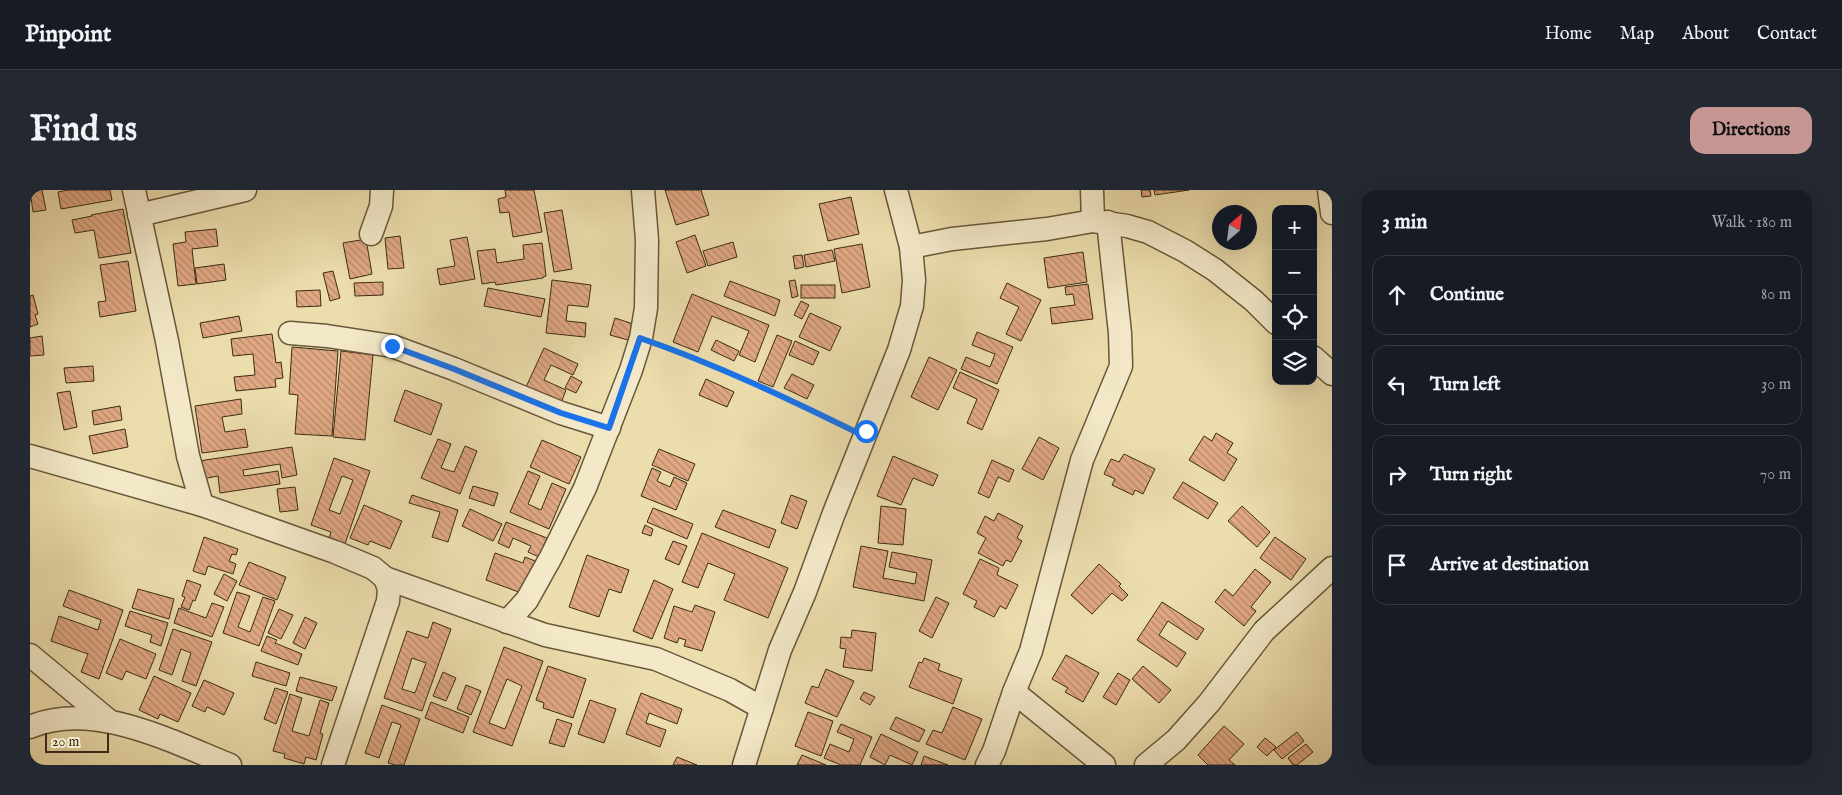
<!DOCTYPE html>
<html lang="en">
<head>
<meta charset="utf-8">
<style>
  :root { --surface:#171b24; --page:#242831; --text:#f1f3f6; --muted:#9ea1a6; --line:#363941; --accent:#c59692 }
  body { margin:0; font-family:"IM FELL English",serif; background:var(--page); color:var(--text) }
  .controls { position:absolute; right:15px; top:15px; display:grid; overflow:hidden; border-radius:10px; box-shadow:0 5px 20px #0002 }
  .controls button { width:45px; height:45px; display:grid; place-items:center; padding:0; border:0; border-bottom:1px solid var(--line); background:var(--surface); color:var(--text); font:25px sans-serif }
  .compass { position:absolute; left:1182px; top:15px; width:45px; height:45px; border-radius:50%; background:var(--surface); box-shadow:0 5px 20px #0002; rotate:28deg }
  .scale { position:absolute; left:15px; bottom:12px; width:64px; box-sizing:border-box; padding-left:5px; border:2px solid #3c2b15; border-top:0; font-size:14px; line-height:18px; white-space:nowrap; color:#3c2b15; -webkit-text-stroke:4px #f3e9c9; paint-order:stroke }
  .stop { position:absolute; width:15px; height:15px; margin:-11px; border:4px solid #1a73e8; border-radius:50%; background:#fff }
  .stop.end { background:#1a73e8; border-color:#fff; box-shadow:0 1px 5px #0008 }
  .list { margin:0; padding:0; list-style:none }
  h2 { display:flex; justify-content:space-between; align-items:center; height:65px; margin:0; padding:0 20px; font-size:21px }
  h2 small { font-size:16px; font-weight:400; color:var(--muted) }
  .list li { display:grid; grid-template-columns:32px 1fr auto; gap:15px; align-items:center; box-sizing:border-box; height:80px; margin:0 10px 10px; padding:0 10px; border:1px solid var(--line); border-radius:15px }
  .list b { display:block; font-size:19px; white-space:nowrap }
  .list em { font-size:16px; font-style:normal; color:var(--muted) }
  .icon { flex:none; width:28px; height:28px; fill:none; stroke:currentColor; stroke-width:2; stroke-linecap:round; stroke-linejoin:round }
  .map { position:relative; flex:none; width:1302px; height:575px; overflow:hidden; border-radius:15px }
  header { display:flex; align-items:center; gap:30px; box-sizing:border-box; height:70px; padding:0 25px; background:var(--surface); border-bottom:1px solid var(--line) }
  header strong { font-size:24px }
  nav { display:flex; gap:28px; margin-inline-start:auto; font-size:18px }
  .intro { display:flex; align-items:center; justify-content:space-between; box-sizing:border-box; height:120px; padding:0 30px }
  h1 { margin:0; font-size:35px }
  .button { padding:12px 22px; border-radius:15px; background:var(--accent); color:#111; font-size:18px; font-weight:700 }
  main { display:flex; gap:30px; padding:0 30px }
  aside { flex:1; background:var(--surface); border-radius:15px; box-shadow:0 5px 20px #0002 }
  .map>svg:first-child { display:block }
  .building { fill:url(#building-back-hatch); stroke:#3c2b15; fill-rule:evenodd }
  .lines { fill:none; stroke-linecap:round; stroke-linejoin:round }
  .minor-casing { stroke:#68583b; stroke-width:25 }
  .path { stroke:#3c2b15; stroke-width:3; stroke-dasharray:1 2.5; stroke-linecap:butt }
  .minor { stroke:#f3e9c9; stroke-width:22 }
  .route { stroke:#1a73e8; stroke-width:6 }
</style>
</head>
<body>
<header>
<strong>Pinpoint</strong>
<nav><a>Home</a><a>Map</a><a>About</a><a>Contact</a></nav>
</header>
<div class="intro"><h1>Find us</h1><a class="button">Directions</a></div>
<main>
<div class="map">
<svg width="1302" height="575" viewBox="0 0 1302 575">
  <defs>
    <pattern id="building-back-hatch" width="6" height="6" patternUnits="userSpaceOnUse" patternTransform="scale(1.25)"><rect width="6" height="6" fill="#e0a883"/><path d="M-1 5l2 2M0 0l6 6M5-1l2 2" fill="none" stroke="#b7896a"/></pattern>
  </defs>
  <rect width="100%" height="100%" fill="#ecddac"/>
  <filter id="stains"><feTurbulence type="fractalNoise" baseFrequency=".004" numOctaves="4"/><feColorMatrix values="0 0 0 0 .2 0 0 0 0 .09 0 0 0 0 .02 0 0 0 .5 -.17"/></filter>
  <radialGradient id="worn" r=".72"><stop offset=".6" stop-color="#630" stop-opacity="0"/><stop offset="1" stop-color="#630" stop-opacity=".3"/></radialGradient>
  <!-- building -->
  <g class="building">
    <path d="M0 0H12L16 20 3 22Z"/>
    <path d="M38 0H80L82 10 31 19 28 2Z"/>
    <path d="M475 0H504L512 42 483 47 479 22 470 23 468 9 476 7Z"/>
    <path d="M635 0H671L679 25 646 35Z"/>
    <path d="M1111 0H1120L1121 6 1112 7Z"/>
    <path d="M1124 0H1159L1125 5Z"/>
    <path d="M821 7 829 44 798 51 789 14Z"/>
    <path d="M93 19 101 63 69 68 64 40 45 43 42 30 62 26 61 25Z"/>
    <path d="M532 20 542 79 524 82 514 23Z"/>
    <path d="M186 39 188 56 162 59 166 94 148 96 143 54 156 52 155 42Z"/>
    <path d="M665 45 676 76 657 83 646 52Z"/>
    <path d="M370 46 374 78 358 79 355 48Z"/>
    <path d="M437 47 445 89 410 95 407 79 425 76 420 50Z"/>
    <path d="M336 49 342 84 320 89 313 53Z"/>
    <path d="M703 52 707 67 678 76 673 61Z"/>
    <path d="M512 53 516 86 513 87V88L466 95 465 92 452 94 447 61 465 59 467 73 494 69 493 55Z"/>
    <path d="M832 54 840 97 812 103 804 59Z"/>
    <path d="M802 60 805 71 776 77 774 65Z"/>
    <path d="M1053 62 1057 92 1018 98 1014 68Z"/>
    <path d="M772 65 774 77 765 79 763 66Z"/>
    <path d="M98 71 106 121 70 127 68 112 76 111 70 75Z"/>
    <path d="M194 74 196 90 167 94 165 78Z"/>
    <path d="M303 81 310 108 300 111 293 83Z"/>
    <path d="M522 90 561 95 558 117 538 115 536 131 556 133 555 147 516 143Z"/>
    <path d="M765 90 768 106 762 108 759 91Z"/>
    <path d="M700 91 750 110 745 126 694 106Z"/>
    <path d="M353 92V105L325 106 324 93Z"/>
    <path d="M977 93 1011 110 991 151 976 144 989 117 970 108Z"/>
    <path d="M1058 94 1063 129 1022 134 1020 118 1045 115 1043 104 1036 105 1035 97Z"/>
    <rect x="771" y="95" width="34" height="13"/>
    <path d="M458 98 515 109 511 127 454 116Z"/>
    <path d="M290 100 291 116 267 117 266 101Z"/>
    <path d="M662 104 739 135 725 172 709 165 719 141 682 126 668 162 643 152Z"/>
    <path d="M3 105 8 124 5 125 8 134 0 137V106Z"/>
    <path d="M771 111 779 115 772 129 764 125Z"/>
    <path d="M780 123 811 137 800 161 769 147Z"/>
    <path d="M209 126 212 141 173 148 170 133Z"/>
    <path d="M585 128 603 134 598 150 580 145Z"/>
    <path d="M947 142 983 157 967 194 931 179 936 167 960 177 965 164 942 155Z"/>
    <path d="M242 144 246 173 251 172 253 188 245 189 246 197 206 201 204 187 225 185 223 164 203 166 201 149Z"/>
    <path d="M747 145 762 151 743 197 728 191Z"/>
    <path d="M12 146 14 165 0 166V148Z"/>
    <path d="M686 150 709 161 704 171 681 160Z"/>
    <path d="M765 151 789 162 783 175 759 165Z"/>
    <path d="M262 157 308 161 302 246 265 244 268 205 259 204Z"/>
    <path d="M514 158 548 174 543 185 521 175 514 190 536 200 531 213 496 197Z"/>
    <path d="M311 161 343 165 335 250 303 247Z"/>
    <path d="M899 167 927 180 908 220 881 207Z"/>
    <path d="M63 176 64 191 36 193 34 178Z"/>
    <path d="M930 182 969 200 952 240 937 233 947 209 923 198Z"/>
    <path d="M762 184 784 195 777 209 754 198Z"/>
    <path d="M541 186 552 192 546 203 535 198Z"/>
    <path d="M676 189 704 202 697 217 669 205Z"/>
    <path d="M375 200 412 214 401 245 364 231Z"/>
    <path d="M40 201 47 237 34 240 27 203Z"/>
    <path d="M211 209 212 224 192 227 195 242 215 239 218 257 172 263 165 216Z"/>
    <path d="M90 216 92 230 64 235 62 221Z"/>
    <path d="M95 239 98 257 63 264 59 246Z"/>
    <path d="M1186 243 1203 253 1197 263 1207 269 1194 291 1159 270 1174 246 1182 251Z"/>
    <path d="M1009 247 1029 258 1013 290 992 279Z"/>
    <path d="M408 249 421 254 411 278 424 282 435 256 447 261 430 304 391 288Z"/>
    <path d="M512 250 551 267 539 294 500 277Z"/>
    <path d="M262 257 267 285 252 288 250 274 213 280 214 286 248 281 250 294 190 303 188 286 172 289 169 271Z"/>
    <path d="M629 259 665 274 658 291 622 275Z"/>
    <path d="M1094 264 1125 279 1113 304 1105 300 1103 305 1082 295 1085 289 1074 284 1081 269 1089 272Z"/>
    <path d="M863 266 908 285 903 296 883 288 871 315 847 306Z"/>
    <path d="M304 268 340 281 315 354 299 348 301 342 281 335ZM312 286 323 290 310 324 299 320Z"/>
    <path d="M962 270 984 280 979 292 968 287 959 308 948 303Z"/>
    <path d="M622 278 631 282 627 291 640 297 644 287 657 293 646 320 611 306Z"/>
    <path d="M498 281 510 286 498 314 511 320 522 293 536 299 519 339 480 322Z"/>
    <path d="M1153 292 1188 313 1178 329 1143 308Z"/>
    <path d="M443 296 468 303 464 316 439 308Z"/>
    <path d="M265 297 268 320 250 322 247 299Z"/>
    <path d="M382 305 428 320 418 352 402 347 410 322 379 313Z"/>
    <path d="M761 305 777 311 767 339 751 333Z"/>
    <path d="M334 315 372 331 360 359 340 351 338 355 320 348Z"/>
    <path d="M851 316 876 319 873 355 848 353Z"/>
    <path d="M1212 316 1240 342 1227 357 1198 331Z"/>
    <path d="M623 318 663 334 657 349 617 332Z"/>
    <path d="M440 319 472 334 463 351 432 336Z"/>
    <path d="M693 320 746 340 739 358 685 337Z"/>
    <path d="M968 323 993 336 987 348 992 351 981 372 976 370 973 376 948 363 956 348 947 343 955 326 964 331Z"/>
    <path d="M476 332 517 348 509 367 498 362 501 356 483 348 479 358 468 353Z"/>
    <path d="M615 335 623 339 621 346 612 343Z"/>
    <path d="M672 343 758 378 738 428 694 410 705 384 678 373 668 398 652 392Z"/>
    <path d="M174 347 208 359 206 365 202 364 199 371 206 374 203 384 178 376 175 385 163 381Z"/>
    <path d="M1245 347 1276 369 1261 390 1230 368Z"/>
    <path d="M643 351 657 356 649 375 635 369Z"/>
    <path d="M831 356 858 361 853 388 885 394 887 383 859 377 862 362 902 370 894 411 823 397Z"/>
    <path d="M465 363 493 373 495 367 505 371 494 404 456 390Z"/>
    <path d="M557 365 599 380 591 403 579 399 569 427 539 417Z"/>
    <path d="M950 369 969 378 967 385 988 395 976 419 970 416 964 427 944 417 947 411 933 404Z"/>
    <path d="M219 372 256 387 247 410 209 395Z"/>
    <path d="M1069 374 1091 394 1089 396 1098 405 1092 411 1082 403 1062 424 1041 405Z"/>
    <path d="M1225 379 1241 392 1221 417 1226 421 1214 436 1185 412 1195 399 1203 406Z"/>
    <path d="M194 384 207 391 197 411 184 404Z"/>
    <path d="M157 390 171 395 165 411 163 410 159 420 151 417 155 407 152 406Z"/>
    <path d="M624 390 643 399 622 449 603 441Z"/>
    <path d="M108 399 144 409 139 429 102 418Z"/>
    <path d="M39 400 93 420 69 489 51 482 58 464 21 451 29 426 68 440 71 430 33 416Z"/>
    <path d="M207 402 220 406 208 437 220 442 233 407 245 411 229 456 193 443Z"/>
    <path d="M906 407 919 413 902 448 889 441Z"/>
    <path d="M1132 412 1174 439 1167 450 1138 431 1129 445 1156 463 1147 477 1107 450Z"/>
    <path d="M182 413 194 417 182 447 144 433 149 418 176 428Z"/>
    <path d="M665 415 685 422 672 461 654 456 656 450 649 448 647 453 634 448 644 416 662 422Z"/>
    <path d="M249 419 263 425 251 449 238 443Z"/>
    <path d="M100 421 138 433 131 456 120 452 122 445 95 436Z"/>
    <path d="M275 427 287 433 275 459 263 453Z"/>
    <path d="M403 432 421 439 392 521 354 508 377 441 398 448ZM382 468 396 473 385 503 372 499Z"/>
    <path d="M143 439 182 452 166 496 152 491 161 463 151 459 142 485 129 480Z"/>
    <path d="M822 440 846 443 842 481 813 477 816 459 810 458 811 447 821 448Z"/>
    <path d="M237 446 247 450 245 453 272 464 268 475 231 461Z"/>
    <path d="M90 449 126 464 116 489 96 481 92 490 76 483Z"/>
    <path d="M474 457 513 471 482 556 443 542ZM477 489 492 496 475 539 459 533Z"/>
    <path d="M1036 465 1069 483 1053 512 1035 502 1038 498 1022 489Z"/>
    <path d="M894 468 910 474 908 480 932 489 923 514 879 497 889 472 892 473Z"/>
    <path d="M226 472 260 483 256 496 222 486Z"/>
    <path d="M518 476 556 489 543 528 513 518 514 513 506 510Z"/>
    <path d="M1113 476 1141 500 1129 513 1102 489Z"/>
    <path d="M796 479 824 491 807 527 775 513 782 496 788 498Z"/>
    <path d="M413 482 426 488 416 511 403 506Z"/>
    <path d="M1088 483 1100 490 1086 515 1073 507Z"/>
    <path d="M124 486 161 503 148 532 130 524 128 529 109 520Z"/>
    <path d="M270 487 307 497 302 511 266 501Z"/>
    <path d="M174 490 204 503 194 525 177 517 175 522 162 516Z"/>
    <path d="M436 495 451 501 441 525 427 519Z"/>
    <path d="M245 498 258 502 246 534 234 529Z"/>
    <path d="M834 502 845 507 840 515 830 509Z"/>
    <path d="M611 503 652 519 647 534 619 523 616 533 636 540 630 557 596 544Z"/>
    <path d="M260 504 272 508 262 541 279 546 290 510 299 513 290 543 293 544 286 570 276 567 274 574 254 568 255 564 243 561Z"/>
    <path d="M560 510 586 519 574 553 548 544Z"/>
    <path d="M401 512 439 527 433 543 395 528Z"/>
    <path d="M352 515 390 529 374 575H365L358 573 371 535 362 532 349 568 335 563Z"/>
    <path d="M923 517 952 529 935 570 896 554 903 540 912 543Z"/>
    <path d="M778 522 803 531 791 566 765 556Z"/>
    <path d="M866 527 895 540 889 552 860 539Z"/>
    <path d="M527 529 542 534 534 557 519 553Z"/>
    <path d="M811 534 842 547 830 575H811L794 568 800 554 819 562 824 549 807 542Z"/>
    <path d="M1194 536 1214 554 1199 570 1205 575H1178L1168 565Z"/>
    <path d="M1267 542 1274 551 1252 569 1244 560Z"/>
    <path d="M851 544 888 562 882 575 860 565 855 575 840 567Z"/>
    <path d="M1235 548 1246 557 1237 566 1227 557Z"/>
    <path d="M1276 554 1283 562 1267 575H1263L1258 568Z"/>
    <path d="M772 565 796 575H767Z"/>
    <path d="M894 566 918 575H891Z"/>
    <path d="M647 567 667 575H643Z"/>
  </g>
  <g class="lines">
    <!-- minor casing -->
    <g class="minor-casing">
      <g id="minor">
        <path d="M104 0 137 151 158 266 172 315"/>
        <path d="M1062 0 1063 31"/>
        <path d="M1299 0 1302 23"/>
        <path d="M109 25 215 0"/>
        <path d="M341 44 351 16 352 0"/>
        <path d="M881 57 922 49 1017 39 1063 31 1097 36 1118 42 1155 61 1185 80 1224 111 1246 133"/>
        <path d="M260 143 297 146 362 156 424 179 531 223 579 238"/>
        <path d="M1283 167 1302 184"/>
        <path d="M0 266 172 315 305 362 343 378 355 388 359 399 358 411 303 575"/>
        <path d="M355 388 515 445 626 469 700 500 732 518"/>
        <path d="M477 432 497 410 521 367 555 298 601 180 611 148 616 118 617 50 613 0"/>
        <path d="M0 465 78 530"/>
        <path d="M984 502 1074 575"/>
        <path d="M0 537C63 510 140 551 200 575"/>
        <path d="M714 575 750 460 775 402 804 323 869 160 882 116 884 90 881 57 866 0"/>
        <path d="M957 575 964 561 984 502 1001 461 1052 270 1091 176 1090 143 1078 32"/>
        <path d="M1116 575 1146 550 1179 513 1234 441 1302 378"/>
      </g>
    </g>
    <!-- path -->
    <path class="path" d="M630 155C694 177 755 207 816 237"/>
    <!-- minor -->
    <use href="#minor" class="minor"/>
  </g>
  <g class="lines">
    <!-- route -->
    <path class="route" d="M362 156 424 179 531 223 579 238 610 148C688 175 761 210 834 246L836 241"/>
  </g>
  <rect width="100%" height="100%" filter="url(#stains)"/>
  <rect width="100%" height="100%" fill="url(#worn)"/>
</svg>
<div class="controls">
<button>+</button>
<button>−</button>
<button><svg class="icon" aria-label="locate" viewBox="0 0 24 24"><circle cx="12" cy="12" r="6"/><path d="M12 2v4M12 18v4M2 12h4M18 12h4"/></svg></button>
<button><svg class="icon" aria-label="layers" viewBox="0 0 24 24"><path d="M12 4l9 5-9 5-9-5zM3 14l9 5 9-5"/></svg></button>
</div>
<svg class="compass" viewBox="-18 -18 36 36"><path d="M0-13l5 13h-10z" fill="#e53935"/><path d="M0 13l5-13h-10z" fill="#9ea1a6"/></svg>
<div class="scale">20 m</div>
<div class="stop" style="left:836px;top:241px"></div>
<div class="stop end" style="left:362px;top:156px"></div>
</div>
<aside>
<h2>3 min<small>Walk · 180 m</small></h2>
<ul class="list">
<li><svg class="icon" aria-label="ahead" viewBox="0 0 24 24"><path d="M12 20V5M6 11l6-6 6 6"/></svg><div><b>Continue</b></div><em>80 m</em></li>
<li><svg class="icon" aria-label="left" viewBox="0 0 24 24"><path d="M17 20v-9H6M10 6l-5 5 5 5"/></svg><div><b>Turn left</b></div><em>30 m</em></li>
<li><svg class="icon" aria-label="right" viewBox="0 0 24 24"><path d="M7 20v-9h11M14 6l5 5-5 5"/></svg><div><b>Turn right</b></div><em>70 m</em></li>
<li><svg class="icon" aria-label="arrive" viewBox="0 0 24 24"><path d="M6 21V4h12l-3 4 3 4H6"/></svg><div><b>Arrive at destination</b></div></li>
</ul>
</aside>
</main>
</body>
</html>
